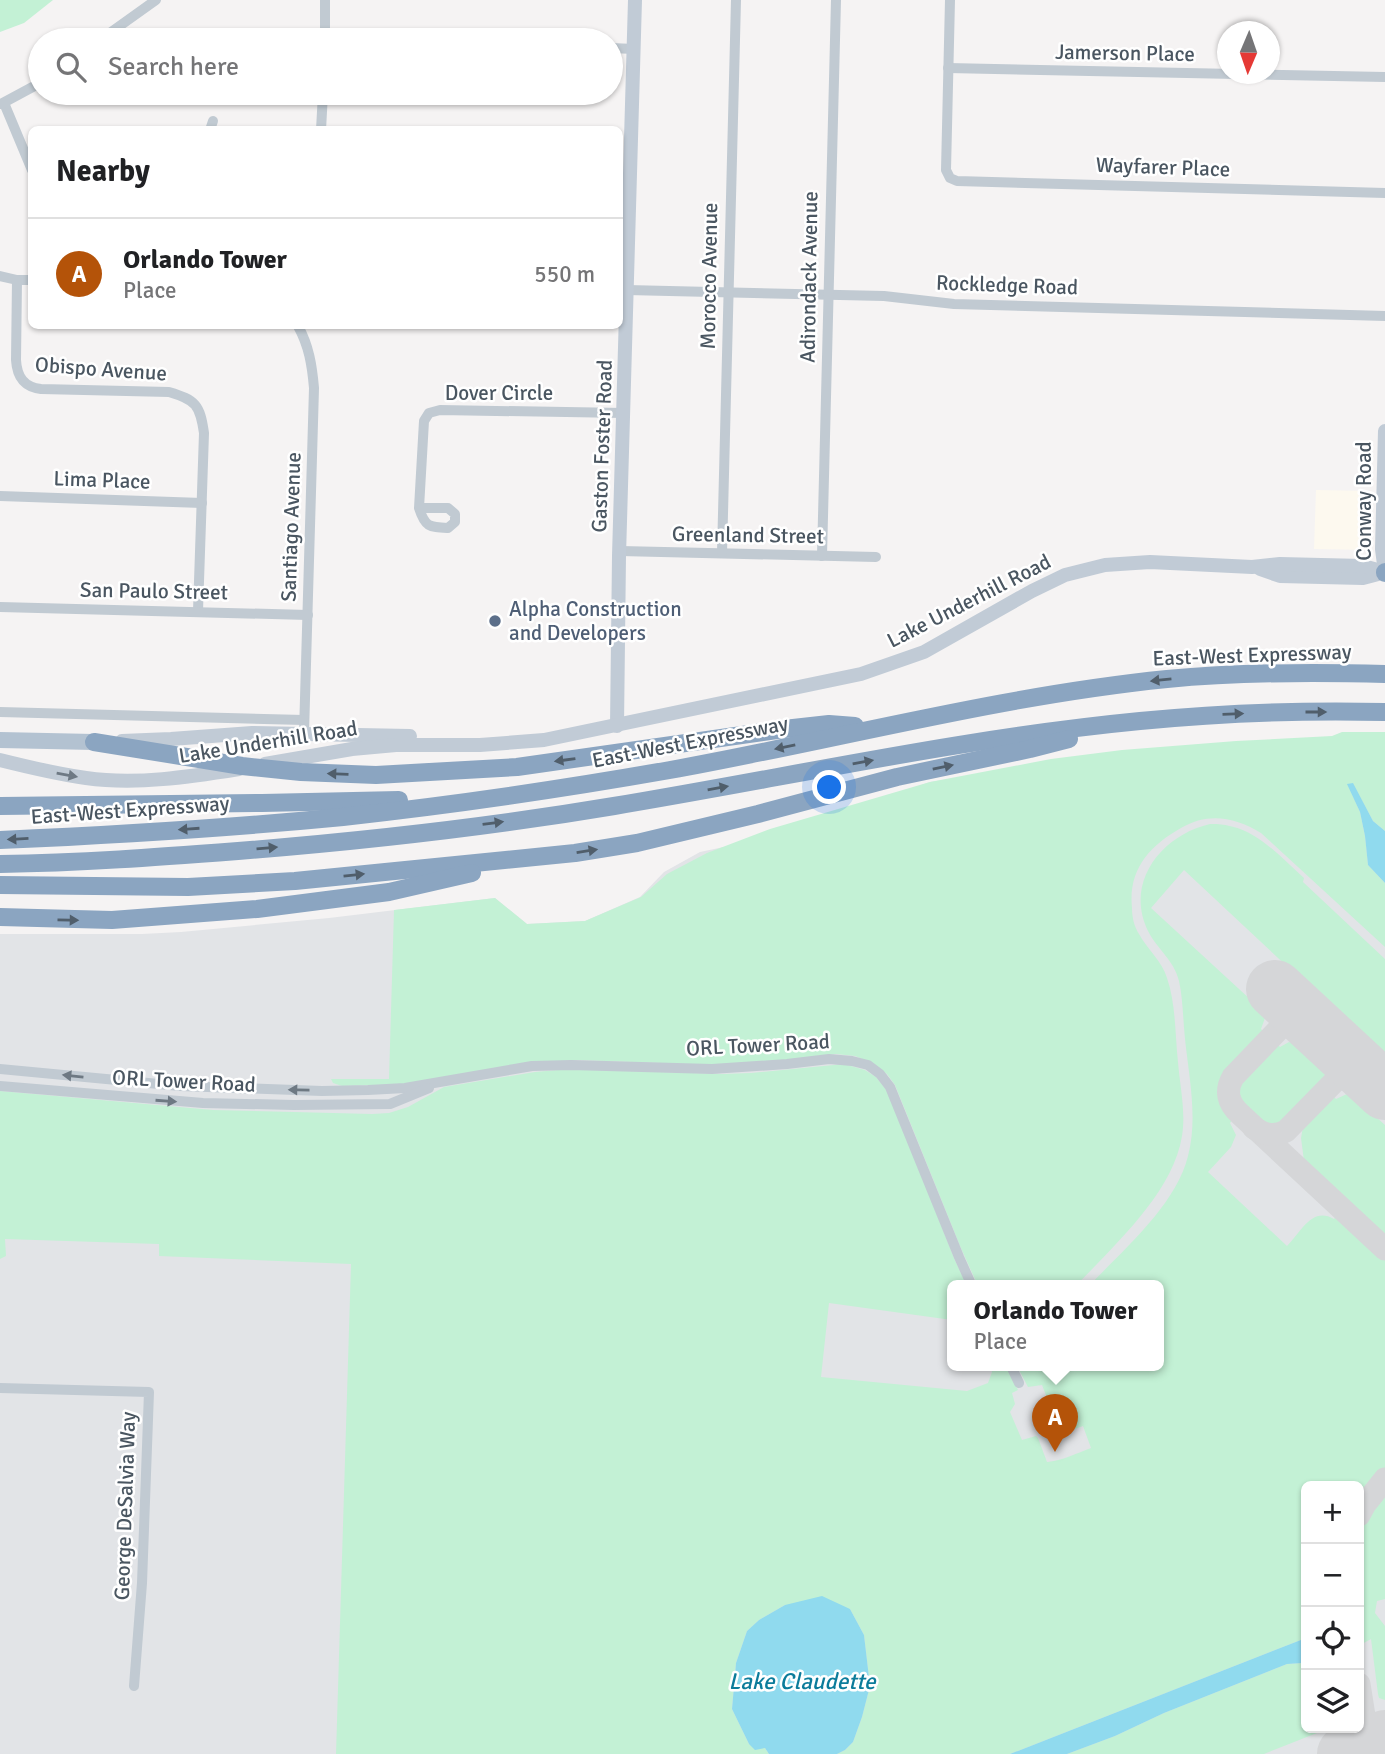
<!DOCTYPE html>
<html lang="en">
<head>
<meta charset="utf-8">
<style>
  :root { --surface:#fff; --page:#f2f2f2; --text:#202124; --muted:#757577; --line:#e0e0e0; --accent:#b45309 }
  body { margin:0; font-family:Signika,sans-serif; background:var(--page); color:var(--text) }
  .controls { position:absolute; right:21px; bottom:21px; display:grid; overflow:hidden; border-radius:10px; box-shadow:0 2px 5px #0004 }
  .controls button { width:63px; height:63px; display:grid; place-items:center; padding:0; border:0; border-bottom:2px solid var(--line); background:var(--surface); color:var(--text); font:35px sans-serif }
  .compass { position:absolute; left:1217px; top:21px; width:63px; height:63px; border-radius:50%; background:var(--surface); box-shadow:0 2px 5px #0004; rotate:182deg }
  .you { position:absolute; left:830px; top:788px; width:24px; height:24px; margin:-18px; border:5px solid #fff; border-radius:50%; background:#1a73e8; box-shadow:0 0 0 10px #1a73e833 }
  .badge { display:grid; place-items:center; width:46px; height:46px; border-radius:50%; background:var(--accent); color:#fff; font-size:23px; font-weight:700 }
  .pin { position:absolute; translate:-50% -58px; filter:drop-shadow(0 2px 4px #0008) }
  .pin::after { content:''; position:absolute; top:37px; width:24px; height:21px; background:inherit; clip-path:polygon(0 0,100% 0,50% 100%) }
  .popup { position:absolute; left:947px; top:1280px; width:217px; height:91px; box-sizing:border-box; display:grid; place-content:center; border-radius:10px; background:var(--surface); filter:drop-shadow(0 2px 5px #0005); font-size:23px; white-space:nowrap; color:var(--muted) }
  .popup b { font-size:26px; color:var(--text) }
  .popup::after { content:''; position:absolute; left:50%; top:100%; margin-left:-14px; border:14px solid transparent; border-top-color:var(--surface) }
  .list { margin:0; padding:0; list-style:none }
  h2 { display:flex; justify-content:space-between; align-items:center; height:91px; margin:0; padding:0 28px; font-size:30px }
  h2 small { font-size:23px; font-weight:400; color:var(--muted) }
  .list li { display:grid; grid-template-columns:46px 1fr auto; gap:21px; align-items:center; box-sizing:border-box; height:112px; padding:0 28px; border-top:2px solid var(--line) }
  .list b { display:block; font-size:26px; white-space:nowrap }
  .list p { margin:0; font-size:23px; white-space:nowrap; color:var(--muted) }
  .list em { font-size:23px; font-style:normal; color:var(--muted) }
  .icon { flex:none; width:38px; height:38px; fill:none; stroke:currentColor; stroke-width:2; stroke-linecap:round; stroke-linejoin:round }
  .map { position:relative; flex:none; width:1385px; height:1754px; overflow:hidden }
  .search { position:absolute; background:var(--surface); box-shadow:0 2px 5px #0004; left:28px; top:28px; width:595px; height:77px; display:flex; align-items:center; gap:18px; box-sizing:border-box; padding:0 24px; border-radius:38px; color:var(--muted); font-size:26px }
  .panel { position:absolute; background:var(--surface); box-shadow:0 2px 5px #0004; left:28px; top:126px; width:595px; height:203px; border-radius:10px }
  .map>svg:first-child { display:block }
  .commercial { fill:#fdf9ef }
  .airport { fill:#e2e4e7; fill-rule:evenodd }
  .green { fill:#c3f1d5 }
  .water { fill:#90daee }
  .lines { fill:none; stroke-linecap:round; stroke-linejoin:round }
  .taxiway { stroke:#d5d6d8; stroke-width:23 }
  .runway { stroke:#d5d6d8; stroke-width:58 }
  .street { stroke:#c1cad2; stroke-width:10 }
  .secondary { stroke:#c1cbd6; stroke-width:14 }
  .primary { stroke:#b3c2d1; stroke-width:16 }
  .highway { stroke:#8ba5c1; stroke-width:18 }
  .oneway { fill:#505e6b }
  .oneway2 { fill:#6e7984 }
  .oneway3 { fill:#6e7983 }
  .service-dot { fill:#5c6f8a; stroke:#fff; stroke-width:2.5 }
  .labels { text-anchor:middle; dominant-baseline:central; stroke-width:5; stroke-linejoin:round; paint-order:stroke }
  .street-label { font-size:21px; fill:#4a5661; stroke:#fff }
  .service-label { font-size:21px; fill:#4e5e75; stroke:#fff; text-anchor:start }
  .water-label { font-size:23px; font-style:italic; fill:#0c7c9b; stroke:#fff }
</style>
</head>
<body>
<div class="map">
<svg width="1385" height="1754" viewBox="0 0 1385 1754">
  <rect width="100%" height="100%" fill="#f5f3f3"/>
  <!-- commercial -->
  <path class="commercial" d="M1316 490 1371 491 1370 550 1314 549Z"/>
  <!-- airport -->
  <path class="airport" d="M1385 752V1754H0V934H142L181 932 329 918 495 898 527 924 585 921 640 897 664 872 700 852 771 837 808 823 930 782 1083 758ZM952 1286H1158V1366H952ZM1306 1486H1359V1728H1306Z"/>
  <!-- green -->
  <g class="green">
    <path d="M0 0H53L24 23 0 32Z"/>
    <path d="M1342 732H1385V831L1373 821 1353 784 1348 785 1360 812 1365 836 1368 865 1385 883V947L1261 833C1235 817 1208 812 1181 828 1149 846 1128 870 1132 908 1132 917 1134 926 1139 934 1147 949 1162 961 1167 978 1176 1004 1175 1035 1178 1062 1180 1087 1186 1112 1182 1136 1173 1193 1114 1245 1076 1286H978L960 1246 895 1085 887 1074 872 1063 855 1056 836 1054 788 1060 716 1065 578 1060 531 1063 411 1084 342 1086 333 1083 331 1079H389L394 910 495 898 527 924 585 921 641 897 667 874 707 853 770 829 930 782 1051 759 1122 750 1236 741 1332 736Z"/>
    <path d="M1210 824C1252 823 1275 852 1304 878L1303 882 1385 959V1058L1184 870 1151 908 1264 1012 1265 1018 1261 1029 1264 1032C1239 1059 1203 1081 1233 1119L1230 1123 1236 1135 1231 1147 1208 1172 1287 1246C1301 1232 1312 1206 1334 1219L1337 1215 1385 1260V1469L1359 1500V1486H1306V1638L1010 1754H837L845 1750 853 1742 862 1717 870 1686 864 1635 850 1609 785 1605 759 1620 747 1631 736 1663 732 1709 749 1744 765 1748 769 1754H336L351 1264 159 1256V1244L5 1239 6 1256 0 1259V1091L213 1110 372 1114 389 1113 408 1107 444 1087 535 1072 569 1069 723 1074 751 1073 844 1064 865 1070 876 1077 889 1093 954 1258 967 1286H952V1320L829 1303 821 1377 967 1391 988 1383 992 1372 991 1366H1006L1018 1390 1012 1393 1015 1404 1010 1412 1022 1440 1036 1436 1038 1438 1047 1462C1062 1461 1077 1453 1091 1448L1083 1426 1064 1433 1060 1420 1056 1421 1042 1385 1028 1387 1017 1366H1158V1286H1089C1124 1249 1176 1205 1188 1156 1198 1118 1189 1077 1185 1039 1183 1020 1183 999 1179 981 1174 960 1157 949 1148 931 1124 882 1162 835 1210 824Z"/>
    <path d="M1289 1042 1303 1048 1324 1067 1326 1070 1325 1078C1318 1089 1287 1127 1275 1128 1259 1130 1229 1100 1238 1083 1244 1071 1265 1053 1276 1043L1280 1047Z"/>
    <path d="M1347 1094 1356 1099 1385 1125V1240L1311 1171 1304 1161 1301 1138 1303 1127 1332 1095 1336 1099Z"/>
    <path d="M1385 1491V1599L1377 1601 1375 1613 1385 1626V1700L1379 1698 1378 1694 1371 1639 1362 1644 1359 1620V1532L1367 1514Z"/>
    <path d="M1303 1663 1306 1665V1728H1325L1317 1733 1264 1754H1067L1115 1736 1164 1713 1287 1664Z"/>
  </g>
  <!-- water -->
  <g class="water">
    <path d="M1353 783 1373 821 1385 831V883L1368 865 1365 836 1360 812 1347 784Z"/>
    <path d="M822 1596 850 1609 864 1635 870 1686 862 1717 853 1742 845 1750 837 1754H769L765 1748 755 1750 749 1744 732 1709 736 1663 747 1631 759 1620 785 1605Z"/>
    <path d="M1306 1638V1665L1303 1663 1287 1664 1164 1713 1115 1736 1067 1754H1010Z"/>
  </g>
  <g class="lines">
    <!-- taxiway -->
    <g class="taxiway">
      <path d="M1324 1034C1309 1025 1297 1019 1281 1027L1233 1077C1225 1091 1228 1103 1240 1114L1385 1249"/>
      <path d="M1254 1128C1265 1135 1274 1137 1286 1131L1334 1082C1348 1072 1360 1074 1374 1081"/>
      <path d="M1359 1515 1365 1504 1385 1479"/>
      <path d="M1359 1684 1370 1754"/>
      <path d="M1339 1754C1355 1746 1363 1738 1363 1720"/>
    </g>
    <!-- runway -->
    <g class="runway">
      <path d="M1275 989 1385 1091"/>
      <path d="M1346 1754 1385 1739"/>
    </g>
    <!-- street -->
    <g class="street">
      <path d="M325 0V40"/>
      <path d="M950 0 946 170 950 178 957 181 1385 193"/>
      <path d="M325 39 361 40"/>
      <path d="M100 40 156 0"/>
      <path d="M611 48 634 49"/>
      <path d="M948 68 1385 77"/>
      <path d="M4 103 32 170"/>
      <path d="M1 104 40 83"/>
      <path d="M210 130 213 121"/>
      <path d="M321 130 323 93"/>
      <path d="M0 276 17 280H32"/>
      <path d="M17 280 16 360C17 377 24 387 41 389L169 392C196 400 200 405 204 433L198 611"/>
      <path d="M627 290 884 296 954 304 1385 316"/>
      <path d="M298 326C309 346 312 365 314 388L304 733"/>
      <path d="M0 496 202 503"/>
      <path d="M419 508H448L455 514V522L448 528C429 527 425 527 419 508L424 421 429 413 440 410 624 413"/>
      <path d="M620 551 876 557"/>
      <path d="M722 553 736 0"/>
      <path d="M822 556 836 0"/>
      <path d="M0 607 308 615"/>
      <path d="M0 712 304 720"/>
      <path d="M0 1069 180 1086 322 1091 368 1090 405 1088 532 1066 571 1065 712 1069 787 1064 829 1059 852 1061 868 1065 880 1074 890 1087 959 1257 972 1286"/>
      <path d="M0 1086 203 1103 294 1105 390 1104 429 1088"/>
      <path d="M1011 1366 1019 1383"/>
      <path d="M0 1388 149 1392 142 1583 134 1686"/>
    </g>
    <!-- secondary -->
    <g class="secondary">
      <path d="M1260 569 1280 576 1363 578 1382 573"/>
      <path d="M1385 572 1382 549 1385 431"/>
      <path d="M617 726 619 556 635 0"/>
      <path d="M122 741 171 739 252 733 410 736"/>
      <path d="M0 760C28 767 57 774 86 778 136 785 189 777 239 769"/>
      <path d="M265 764 352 749 396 745H480L544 740 861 674 924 652 1032 591 1065 575 1105 565 1150 562 1252 567 1280 564 1363 566 1385 572"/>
    </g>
    <!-- primary -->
    <path class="primary" d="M0 740 94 742"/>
    <!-- highway -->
    <g class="highway">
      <path d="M1385 572V573"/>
      <path d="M94 742 242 766 301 772 376 775 517 767 784 729 829 724 855 726"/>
      <path d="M0 806 262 803 399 800"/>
      <path d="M0 840C115 835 229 828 343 817 453 805 562 789 670 770 836 740 999 696 1167 679 1240 672 1313 672 1385 674"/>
      <path d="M0 864C80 863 159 857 238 851 364 841 489 827 614 806 789 777 963 738 1140 721 1221 713 1303 710 1385 712"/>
      <path d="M0 885 188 887 295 881 575 853 637 843 758 814 897 777 1030 749 1069 739"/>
      <path d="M0 917 112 920 257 909 389 892 472 873"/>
    </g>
  </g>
  <!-- one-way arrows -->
  <defs><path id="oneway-solid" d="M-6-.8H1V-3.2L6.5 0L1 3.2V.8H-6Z" transform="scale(1.75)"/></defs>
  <g class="oneway">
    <use href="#oneway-solid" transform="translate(1161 680) rotate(174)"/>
    <use href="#oneway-solid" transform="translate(1316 712)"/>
    <use href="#oneway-solid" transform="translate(1233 714) rotate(-2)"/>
    <use href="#oneway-solid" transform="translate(785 747) rotate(168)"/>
    <use href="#oneway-solid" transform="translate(565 760) rotate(172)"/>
    <use href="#oneway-solid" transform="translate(863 762) rotate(-10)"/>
    <use href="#oneway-solid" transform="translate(943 767) rotate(-12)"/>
    <use href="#oneway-solid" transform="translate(338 774) rotate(-178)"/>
    <use href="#oneway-solid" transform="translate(718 788) rotate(-10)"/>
    <use href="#oneway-solid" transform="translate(493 823) rotate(-7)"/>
    <use href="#oneway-solid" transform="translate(189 829) rotate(176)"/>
    <use href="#oneway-solid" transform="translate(18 839) rotate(177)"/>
    <use href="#oneway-solid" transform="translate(267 848) rotate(-5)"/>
    <use href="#oneway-solid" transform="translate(587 851) rotate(-9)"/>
    <use href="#oneway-solid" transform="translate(354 875) rotate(-6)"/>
    <use href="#oneway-solid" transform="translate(68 920) rotate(1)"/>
  </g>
  <use class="oneway2" href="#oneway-solid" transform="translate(67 775) rotate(10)"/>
  <g class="oneway3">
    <use href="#oneway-solid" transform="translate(73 1076) rotate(-174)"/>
    <use href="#oneway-solid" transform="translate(299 1090) rotate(-179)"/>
    <use href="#oneway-solid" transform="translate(166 1101) rotate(4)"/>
  </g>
  <!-- markers -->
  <circle class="service-dot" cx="495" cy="621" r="7"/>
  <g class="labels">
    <!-- street labels -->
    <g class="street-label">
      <text transform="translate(1125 53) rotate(1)">Jamerson Place</text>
      <text transform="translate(1163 167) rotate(2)">Wayfarer Place</text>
      <text transform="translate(709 276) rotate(-89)">Morocco Avenue</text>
      <text transform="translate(809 277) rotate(-89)">Adirondack Avenue</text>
      <text transform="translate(1007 285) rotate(2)">Rockledge Road</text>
      <text transform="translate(101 369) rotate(4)">Obispo Avenue</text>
      <text x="499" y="393">Dover Circle</text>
      <text transform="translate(602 446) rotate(-88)">Gaston Foster Road</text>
      <text transform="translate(102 480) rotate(2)">Lima Place</text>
      <text transform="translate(1364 501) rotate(-90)">Conway Road</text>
      <text transform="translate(291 527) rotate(-88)">Santiago Avenue</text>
      <text transform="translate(748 535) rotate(1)">Greenland Street</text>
      <text transform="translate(154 591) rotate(1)">San Paulo Street</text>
      <text transform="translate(969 601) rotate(-27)">Lake Underhill Road</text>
      <text transform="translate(1252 655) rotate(-2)">East-West Expressway</text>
      <text transform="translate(268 742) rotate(-9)">Lake Underhill Road</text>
      <text transform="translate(690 742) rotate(-11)">East-West Expressway</text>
      <text transform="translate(130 810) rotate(-4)">East-West Expressway</text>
      <text transform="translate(758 1045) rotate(-3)">ORL Tower Road</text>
      <text transform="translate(184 1081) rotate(3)">ORL Tower Road</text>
      <text transform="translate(125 1506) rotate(-88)">George DeSalvia Way</text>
    </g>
    <!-- service labels -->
    <g class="service-label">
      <text x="509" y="609">Alpha Construction<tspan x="509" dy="24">and Developers</tspan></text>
    </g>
    <!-- water labels -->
    <g class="water-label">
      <text x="802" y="1681">Lake Claudette</text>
    </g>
  </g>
</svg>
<div class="controls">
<button>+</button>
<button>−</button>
<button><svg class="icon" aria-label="locate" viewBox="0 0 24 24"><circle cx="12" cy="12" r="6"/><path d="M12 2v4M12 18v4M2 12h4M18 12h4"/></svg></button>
<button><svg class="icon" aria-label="layers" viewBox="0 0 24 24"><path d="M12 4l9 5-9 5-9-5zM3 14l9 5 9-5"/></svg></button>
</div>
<svg class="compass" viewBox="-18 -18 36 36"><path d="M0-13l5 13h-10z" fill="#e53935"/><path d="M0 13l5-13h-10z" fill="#757577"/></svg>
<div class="you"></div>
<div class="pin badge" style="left:1055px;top:1452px">A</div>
<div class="popup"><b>Orlando Tower</b>Place</div>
<div class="search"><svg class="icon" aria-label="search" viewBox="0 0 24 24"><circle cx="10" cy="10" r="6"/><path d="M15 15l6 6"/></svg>Search here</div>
<section class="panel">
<h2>Nearby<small></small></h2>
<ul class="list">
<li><span class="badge">A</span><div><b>Orlando Tower</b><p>Place</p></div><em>550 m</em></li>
</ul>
</section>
</div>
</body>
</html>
